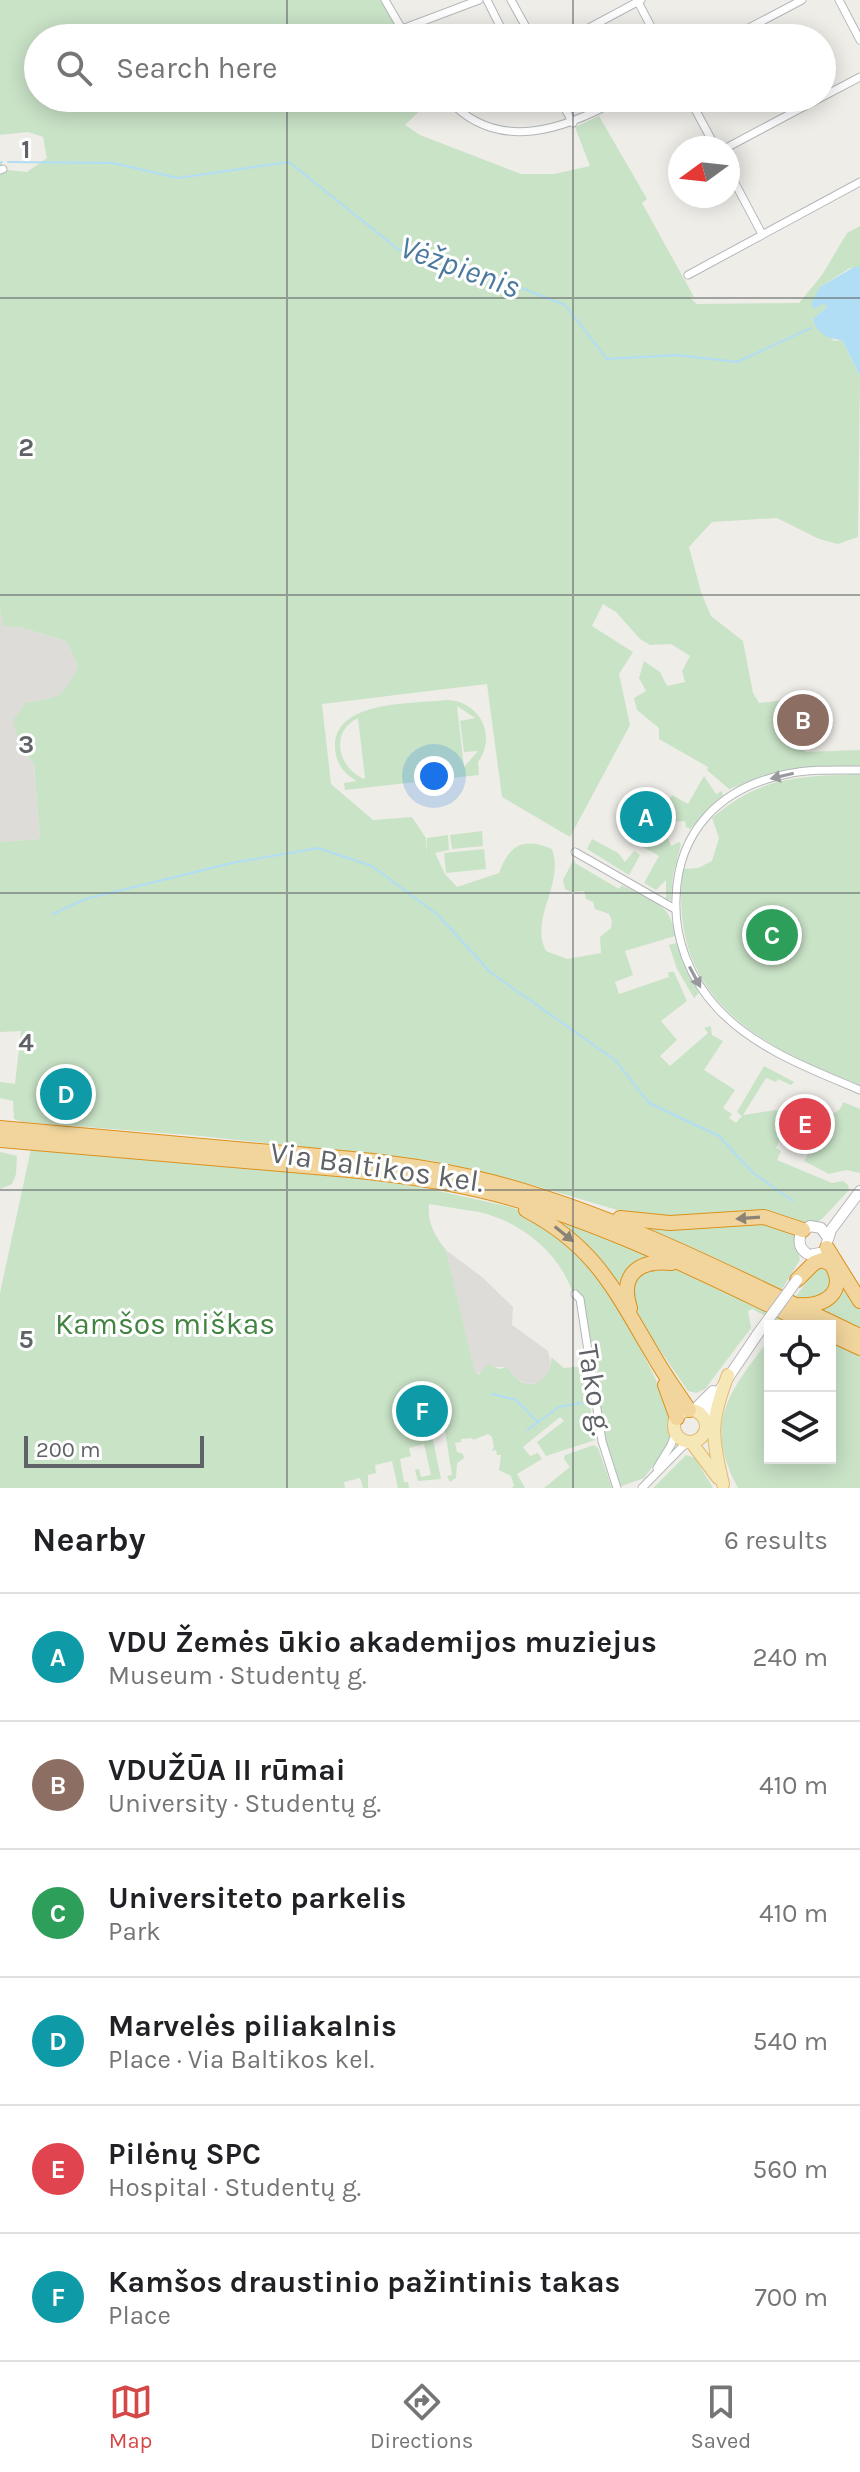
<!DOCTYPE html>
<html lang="en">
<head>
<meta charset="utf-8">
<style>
  :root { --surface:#fff; --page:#f2f2f2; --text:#202124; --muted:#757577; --line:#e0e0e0; --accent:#d64847 }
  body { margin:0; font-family:Karla,sans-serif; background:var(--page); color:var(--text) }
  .controls { position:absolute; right:24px; bottom:24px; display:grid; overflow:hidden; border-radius:0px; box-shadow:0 4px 20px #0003 }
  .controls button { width:72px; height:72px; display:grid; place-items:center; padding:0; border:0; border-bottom:2px solid var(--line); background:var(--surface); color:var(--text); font:40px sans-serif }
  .compass { position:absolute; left:668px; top:136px; width:72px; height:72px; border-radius:50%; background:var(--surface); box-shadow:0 4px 20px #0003; rotate:255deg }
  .scale { position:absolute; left:24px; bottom:20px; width:180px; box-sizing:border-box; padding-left:8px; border:4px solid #5f6266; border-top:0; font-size:22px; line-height:28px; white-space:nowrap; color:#5f6266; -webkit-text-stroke:6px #fff; paint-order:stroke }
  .you { position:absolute; left:434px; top:776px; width:28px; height:28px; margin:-20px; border:6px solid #fff; border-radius:50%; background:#1a73e8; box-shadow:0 0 0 12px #1a73e833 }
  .badge { display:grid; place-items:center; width:52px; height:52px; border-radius:50%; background:var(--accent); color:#fff; font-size:26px; font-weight:700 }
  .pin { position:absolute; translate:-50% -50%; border:4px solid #fff; box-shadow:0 2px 8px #0006 }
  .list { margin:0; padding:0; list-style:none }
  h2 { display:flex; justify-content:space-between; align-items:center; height:104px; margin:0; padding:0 32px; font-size:34px }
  h2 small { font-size:26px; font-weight:400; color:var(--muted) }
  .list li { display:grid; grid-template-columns:52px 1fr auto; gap:24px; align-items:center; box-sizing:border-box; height:128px; padding:0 32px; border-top:2px solid var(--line) }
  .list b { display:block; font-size:30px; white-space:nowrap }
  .list p { margin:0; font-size:26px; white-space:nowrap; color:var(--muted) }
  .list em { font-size:26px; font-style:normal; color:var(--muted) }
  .icon { flex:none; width:44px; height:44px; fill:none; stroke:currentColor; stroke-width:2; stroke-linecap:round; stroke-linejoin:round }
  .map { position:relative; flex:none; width:860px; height:1488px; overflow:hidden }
  .search { position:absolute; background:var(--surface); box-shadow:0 4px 20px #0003; left:24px; right:24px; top:24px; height:88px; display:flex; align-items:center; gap:20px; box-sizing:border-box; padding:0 28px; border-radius:44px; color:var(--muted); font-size:30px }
  .sheet { height:872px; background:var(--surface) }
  nav { display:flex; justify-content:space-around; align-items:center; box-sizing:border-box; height:112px; border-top:2px solid var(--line); background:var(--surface); font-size:22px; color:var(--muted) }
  nav a { display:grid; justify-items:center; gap:4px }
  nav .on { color:var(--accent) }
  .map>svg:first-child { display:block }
  .industrial { fill:#dedcd9 }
  .green { fill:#c9e3c7; fill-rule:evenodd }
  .water { fill:#b1ddf5 }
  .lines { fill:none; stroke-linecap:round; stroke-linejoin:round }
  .stream { stroke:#b1ddf5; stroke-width:2 }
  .street-casing { stroke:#b4b7ba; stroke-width:9 }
  .secondary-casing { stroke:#b4b6ba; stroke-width:12 }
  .primary-casing { stroke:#e2b96e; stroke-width:14 }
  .highway-casing { stroke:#dc911b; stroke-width:16 }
  .street { stroke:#fff; stroke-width:7 }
  .secondary { stroke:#fff; stroke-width:10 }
  .primary { stroke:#f6e7b6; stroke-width:12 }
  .highway { stroke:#f1d59d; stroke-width:14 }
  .secondary-bridge-casing { stroke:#b4b6ba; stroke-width:12; stroke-linecap:butt }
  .secondary-bridge { stroke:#fff; stroke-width:10 }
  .oneway { fill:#97999c }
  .oneway2 { fill:#8b8476 }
  .grid { fill:none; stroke:#5f6266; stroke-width:2; stroke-opacity:0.55 }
  .labels { text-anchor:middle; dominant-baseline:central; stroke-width:6; stroke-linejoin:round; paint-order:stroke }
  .street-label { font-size:30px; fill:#5f6266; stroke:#fff }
  .park-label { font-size:30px; fill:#428341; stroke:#fff }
  .water-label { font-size:32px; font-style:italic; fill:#4c7a9e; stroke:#fff }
  .grid-label { font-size:26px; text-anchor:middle; font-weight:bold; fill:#5f6266; stroke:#fff; stroke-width:6; stroke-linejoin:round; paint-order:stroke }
</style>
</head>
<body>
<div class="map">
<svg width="860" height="1488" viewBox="0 0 860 1488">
  <rect width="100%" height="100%" fill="#efede8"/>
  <!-- industrial -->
  <g class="industrial">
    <path d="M0 609 4 626 23 628 66 641 78 666 70 685 56 699 27 702 20 746 34 764 40 839 0 842Z"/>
    <path d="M446 1250 482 1277 513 1307 512 1325 548 1351 551 1364 548 1374 539 1383 526 1384 517 1379 507 1367H493L475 1374Z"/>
  </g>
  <!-- green -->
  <g class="green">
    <path d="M0 0H381L402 38H38V98H433L405 125 420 135 521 174H554L590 166 575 127 599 116 647 199 642 203 694 297H689L697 304 799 303 822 275 847 233 860 226V267L850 268 820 287 827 307 813 319 834 341 842 340 860 376 858 537 838 544 819 539 777 518 712 522 689 547 701 592 711 616 743 641 753 693 759 703 783 700 787 705 792 704 794 737H804L805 752 860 750V766L790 769 729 789 707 770 708 767 659 739V728L637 710 634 698 646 691 639 678 644 661 660 672 667 686 685 682 682 671 690 656 671 644 650 645 640 639 616 612 603 604 592 626 633 652 619 674 630 725 570 837 502 797 487 684 322 704 331 784 373 820 412 817 426 838 427 854V838L448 835 449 850 435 853 445 874 457 887 499 873C509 845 523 837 552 849 565 884 529 918 546 951L567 959 601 953 600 937 611 928 612 921 609 914 595 909 593 902 586 899 584 891 571 892 565 889 563 880 574 859 575 863 619 889 622 885C650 901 671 901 675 936L625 951 633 975 615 982 619 994 669 977 668 972H674L687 1001 661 1021 677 1040 660 1056 670 1066 708 1033 704 1028 711 1026 712 1035 723 1041 704 1070 735 1090 723 1108 732 1114 729 1118 736 1123 742 1116 737 1112 764 1066 794 1082 791 1085 778 1079 776 1082 766 1078 743 1115 776 1110 789 1120 776 1148 781 1151 777 1160 832 1183 843 1181 848 1185 849 1190 824 1217 818 1222 799 1226 702 1216H637L540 1187 433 1161 200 1136 23 1122 14 1119 13 1101 0 1098V1082L15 1084 21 1031 0 1032V842L40 839 34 764 20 746 13 720 27 702C59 698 64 698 78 666L66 641 23 628 3 626 0 609V162L7 170 27 172 47 158 43 137 28 132 0 135Z"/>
    <path d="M446 700C478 700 498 734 478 762L479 775 345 790 344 783 357 781C344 774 335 763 335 746 335 700 413 704 446 700ZM457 706 475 718 460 721 464 752 478 751 464 767ZM358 718 365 778 364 779C338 768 329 732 358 718Z"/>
    <path d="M860 774V1085C756 1045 667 997 683 869L698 868 712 861 719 838 712 818C763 775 797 777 860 774Z"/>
    <path d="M704 776 716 794 722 791 723 796 690 829 686 827 685 821 673 822 660 816 672 795 688 804Z"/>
    <path d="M654 827 667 836 671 846 679 842 681 844 673 875 671 899 666 902V880L656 890 644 883 659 856 643 847Z"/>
    <path d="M482 831 483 846 452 849 450 835Z"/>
    <path d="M592 839 618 853 625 862 634 851 640 855 629 875 587 849Z"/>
    <path d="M484 849 486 869 446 873 444 853Z"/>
    <path d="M676 943 687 971 699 993 694 998 677 969 669 945Z"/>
    <path d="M843 1102 860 1109V1173L846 1170 829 1174 804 1161 817 1139 811 1136 821 1112C832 1116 840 1113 843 1102Z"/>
    <path d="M31 1149 347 1177 420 1187 511 1207 530 1215 579 1251 621 1308 671 1411 672 1440 644 1478 619 1487 606 1447 579 1293 576 1290 572 1291C558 1251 519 1221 479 1212 462 1209 445 1207 429 1204 427 1223 435 1236 446 1250L475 1373 479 1374 488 1364 499 1369 507 1367C511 1372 515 1378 521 1382 538 1390 553 1373 551 1357L564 1368 584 1366 595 1440 546 1456 537 1442 564 1421 560 1417 523 1447 530 1456 538 1453 542 1459 517 1474 525 1488H511L514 1486 511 1476 499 1470 501 1455H497L496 1450 492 1451 494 1447 492 1437 488 1434 473 1440 472 1438 461 1439V1442L455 1443 457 1452 463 1454 464 1458 457 1463 456 1478 450 1482 447 1476 452 1475 445 1431 432 1435 441 1479 418 1481 415 1470 419 1469 421 1477 431 1475 424 1444 409 1448 411 1456 400 1459 404 1482H408L409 1488H398L392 1461 375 1465 376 1473 368 1475V1488H363L360 1478 344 1482 345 1488H0V1293Z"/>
    <path d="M0 1152 17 1156 16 1174 12 1184 0 1189Z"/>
    <path d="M541 1212 654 1258 795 1326H778L779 1323 752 1309 748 1311 751 1328 705 1389 696 1393 688 1391 638 1318Z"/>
    <path d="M764 1220 795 1235 800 1260 782 1289 796 1296 818 1267H825L833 1286 815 1302 794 1298 636 1224Z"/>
    <path d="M840 1274 860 1307V1329L816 1309Z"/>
    <path d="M770 1338V1458H830V1342L860 1356V1488H738C702 1421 730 1392 770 1338Z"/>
    <path d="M594 1445 598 1448 612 1488H544L570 1467 564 1459 565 1455Z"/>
    <path d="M686 1455 695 1458 713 1488H653Z"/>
  </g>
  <!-- water -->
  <path class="water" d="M854 267H860V376L842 340C830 339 817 335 813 319L827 307 824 303 815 309 811 304 820 287Z"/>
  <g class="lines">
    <!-- stream -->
    <g class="stream">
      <path d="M8 162 113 163 178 178 289 162 399 250 421 249 565 305 607 359 677 355 737 362 811 328"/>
      <path d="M0 163 2 162"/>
      <path d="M53 914 85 899 232 863 318 848 372 866 438 915 490 972 615 1060 649 1103 719 1136 752 1172 793 1201"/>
      <path d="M492 1394 516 1400 538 1422"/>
      <path d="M527 1430 559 1407 581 1403"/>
    </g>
    <!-- street casing -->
    <g class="street-casing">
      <g id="street">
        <path d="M385 0 407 38"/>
        <path d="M487 0 506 38"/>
        <path d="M511 0 532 38"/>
        <path d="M637 0 657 38"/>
        <path d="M839 0 860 40"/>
        <path d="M402 29 479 0"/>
        <path d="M585 30 641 0"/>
        <path d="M730 38 802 0"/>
        <path d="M822 97 860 77"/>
        <path d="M447 98C497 155 566 129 621 98"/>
        <path d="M559 98 573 123"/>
        <path d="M689 98 716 148"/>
        <path d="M726 148 820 98"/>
        <path d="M0 170 3 169"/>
        <path d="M728 170 762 234"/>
        <path d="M688 275 860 182"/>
        <path d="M860 770C836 770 811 769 787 774 721 787 678 830 676 898 674 939 690 979 718 1009 756 1049 810 1069 860 1090"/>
        <path d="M575 852 675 909"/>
        <path d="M575 1294 580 1299 602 1441 617 1488"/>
        <path d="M657 1468 671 1445 676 1432"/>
        <path d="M642 1488 683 1446 691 1442"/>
      </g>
    </g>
    <!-- secondary casing -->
    <g class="secondary-casing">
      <g id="secondary">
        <path d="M828 1238 821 1228 810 1226 801 1233C797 1244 801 1251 810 1255L824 1252 831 1230 860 1191"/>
        <path d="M693 1411 713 1391"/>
        <path d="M704 1420 707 1409 757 1335"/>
      </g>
    </g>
    <!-- primary casing -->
    <g class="primary-casing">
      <g id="primary">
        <circle cx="690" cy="1426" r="16"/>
        <path d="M691 1442 718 1478"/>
        <path d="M723 1484C711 1435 710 1422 728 1375"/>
      </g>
    </g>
    <!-- highway casing -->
    <g class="highway-casing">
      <g id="highway">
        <path d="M0 1128C90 1136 181 1144 271 1152 345 1158 420 1163 492 1182 621 1216 740 1279 860 1336"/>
        <path d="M0 1140 349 1170C399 1175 450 1182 499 1195 609 1224 711 1278 813 1326"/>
        <path d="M526 1210C597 1247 616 1293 655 1358 665 1376 678 1393 689 1410"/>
        <path d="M620 1218 670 1223 764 1217 803 1230"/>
        <path d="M827 1248 860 1301"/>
        <path d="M797 1280 814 1263 822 1260 831 1264C848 1291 825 1307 800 1305"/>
        <path d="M630 1308C619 1274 639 1260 671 1263"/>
        <path d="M830 1334 860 1348"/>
        <path d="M665 1385 677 1418"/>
      </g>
    </g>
    <!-- street -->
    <use href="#street" class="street"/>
    <!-- secondary -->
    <use href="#secondary" class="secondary"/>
    <!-- primary -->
    <use href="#primary" class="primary"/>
    <!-- highway -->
    <use href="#highway" class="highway"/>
    <!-- secondary-bridge casing -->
    <g class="secondary-bridge-casing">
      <path id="secondary-bridge" d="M757 1335 797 1280"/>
    </g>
    <!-- secondary-bridge -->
    <use href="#secondary-bridge" class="secondary-bridge"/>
  </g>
  <!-- one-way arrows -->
  <defs><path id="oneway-solid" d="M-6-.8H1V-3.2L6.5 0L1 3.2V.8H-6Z" transform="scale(2)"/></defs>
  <g class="oneway">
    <use href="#oneway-solid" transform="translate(782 776) rotate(167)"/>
    <use href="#oneway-solid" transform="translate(695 977) rotate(62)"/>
  </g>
  <g class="oneway2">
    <use href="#oneway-solid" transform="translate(748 1218) rotate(176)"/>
    <use href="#oneway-solid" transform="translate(564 1234) rotate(39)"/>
  </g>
  <!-- grid -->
  <path class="grid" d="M287 0V38M573 0V38M287 98V1488M573 98V1488M0 298H860M0 595H860M0 893H860M0 1190H860"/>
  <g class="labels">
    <!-- street labels -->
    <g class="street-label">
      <text transform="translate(377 1167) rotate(8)">Via Baltikos kel.</text>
      <text transform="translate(595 1390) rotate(81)">Tako g.</text>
    </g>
    <!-- park labels -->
    <g class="park-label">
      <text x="165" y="1324">Kamšos miškas</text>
    </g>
    <!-- water labels -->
    <g class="water-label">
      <text transform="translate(460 267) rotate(20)">Vėžpienis</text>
    </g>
  </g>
  <g class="grid-label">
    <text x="26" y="158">1</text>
    <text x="26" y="456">2</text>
    <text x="26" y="753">3</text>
    <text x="26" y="1051">4</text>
    <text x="26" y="1348">5</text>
  </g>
</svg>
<div class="controls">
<button><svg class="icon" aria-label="locate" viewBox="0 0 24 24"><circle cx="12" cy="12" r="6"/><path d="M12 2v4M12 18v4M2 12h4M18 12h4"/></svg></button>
<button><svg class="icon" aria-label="layers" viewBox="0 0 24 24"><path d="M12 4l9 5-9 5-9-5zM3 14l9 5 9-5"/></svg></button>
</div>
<svg class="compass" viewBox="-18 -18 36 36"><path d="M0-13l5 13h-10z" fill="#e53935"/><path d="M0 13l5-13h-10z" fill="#757577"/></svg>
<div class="scale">200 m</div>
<div class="you"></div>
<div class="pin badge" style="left:646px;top:817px;background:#0f9aa8">A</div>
<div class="pin badge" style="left:803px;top:720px;background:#8d6e63">B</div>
<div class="pin badge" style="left:772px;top:935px;background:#2e9e5b">C</div>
<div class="pin badge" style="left:66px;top:1094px;background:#0f9aa8">D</div>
<div class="pin badge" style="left:805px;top:1124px;background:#e0444e">E</div>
<div class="pin badge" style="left:422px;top:1411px;background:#0f9aa8">F</div>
<div class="search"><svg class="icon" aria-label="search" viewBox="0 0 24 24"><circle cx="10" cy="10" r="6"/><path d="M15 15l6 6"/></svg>Search here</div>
</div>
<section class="sheet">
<h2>Nearby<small>6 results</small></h2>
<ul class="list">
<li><span class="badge" style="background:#0f9aa8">A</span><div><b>VDU Žemės ūkio akademijos muziejus</b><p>Museum · Studentų g.</p></div><em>240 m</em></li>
<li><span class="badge" style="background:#8d6e63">B</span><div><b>VDUŽŪA II rūmai</b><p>University · Studentų g.</p></div><em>410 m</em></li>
<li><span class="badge" style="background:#2e9e5b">C</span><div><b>Universiteto parkelis</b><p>Park</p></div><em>410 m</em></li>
<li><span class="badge" style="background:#0f9aa8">D</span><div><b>Marvelės piliakalnis</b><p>Place · Via Baltikos kel.</p></div><em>540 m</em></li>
<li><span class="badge" style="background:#e0444e">E</span><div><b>Pilėnų SPC</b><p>Hospital · Studentų g.</p></div><em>560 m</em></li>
<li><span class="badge" style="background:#0f9aa8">F</span><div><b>Kamšos draustinio pažintinis takas</b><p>Place</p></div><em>700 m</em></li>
</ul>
</section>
<nav>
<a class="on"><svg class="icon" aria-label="map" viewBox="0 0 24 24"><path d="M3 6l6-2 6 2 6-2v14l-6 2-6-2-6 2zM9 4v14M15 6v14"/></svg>Map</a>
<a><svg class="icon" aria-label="directions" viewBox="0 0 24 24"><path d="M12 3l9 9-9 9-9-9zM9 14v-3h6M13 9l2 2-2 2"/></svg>Directions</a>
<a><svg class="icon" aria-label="saved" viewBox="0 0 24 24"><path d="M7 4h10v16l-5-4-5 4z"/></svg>Saved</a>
</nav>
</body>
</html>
